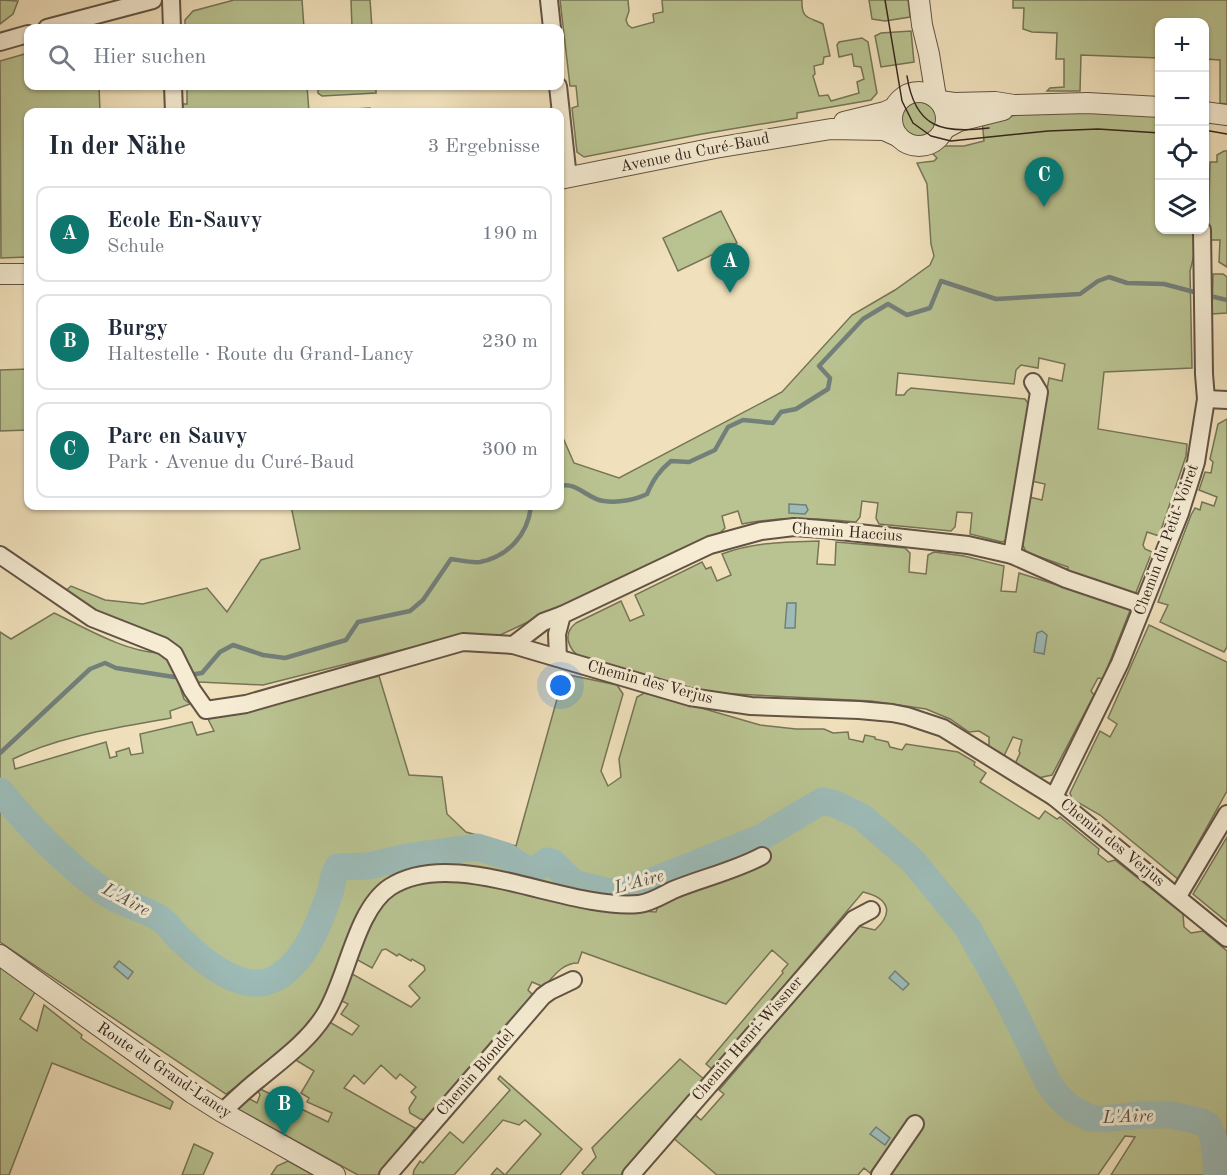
<!DOCTYPE html>
<html lang="de">
<head>
<meta charset="utf-8">
<style>
  :root { --surface:#fff; --page:#f6f6f7; --text:#1f2937; --muted:#747a83; --line:#e0e1e3; --accent:#0f766e }
  body { margin:0; font-family:"Old Standard TT",serif; background:var(--page); color:var(--text) }
  .controls { position:absolute; right:18px; top:18px; display:grid; overflow:hidden; border-radius:12px; box-shadow:0 2px 4px #0004 }
  .controls button { width:54px; height:54px; display:grid; place-items:center; padding:0; border:0; border-bottom:2px solid var(--line); background:var(--surface); color:var(--text); font:30px sans-serif }
  .you { position:absolute; left:561px; top:686px; width:21px; height:21px; margin:-15px; border:4px solid #fff; border-radius:50%; background:#1a73e8; box-shadow:0 0 0 9px #1a73e833 }
  .badge { display:grid; place-items:center; width:39px; height:39px; border-radius:50%; background:var(--accent); color:#fff; font-size:20px; font-weight:700 }
  .pin { position:absolute; translate:-50% -50px; filter:drop-shadow(0 2px 3px #0008) }
  .pin::after { content:''; position:absolute; top:32px; width:21px; height:18px; background:inherit; clip-path:polygon(0 0,100% 0,50% 100%) }
  .list { margin:0; padding:0; list-style:none }
  h2 { display:flex; justify-content:space-between; align-items:center; height:78px; margin:0; padding:0 24px; font-size:26px }
  h2 small { font-size:20px; font-weight:400; color:var(--muted) }
  .list li { display:grid; grid-template-columns:39px 1fr auto; gap:18px; align-items:center; box-sizing:border-box; height:96px; margin:0 12px 12px; padding:0 12px; border:2px solid var(--line); border-radius:12px }
  .list b { display:block; font-size:22px; white-space:nowrap }
  .list p { margin:0; font-size:20px; white-space:nowrap; color:var(--muted) }
  .list em { font-size:20px; font-style:normal; color:var(--muted) }
  .icon { flex:none; width:33px; height:33px; fill:none; stroke:currentColor; stroke-width:2; stroke-linecap:round; stroke-linejoin:round }
  .map { position:relative; flex:none; width:1227px; height:1175px; overflow:hidden }
  .search { position:absolute; background:var(--surface); box-shadow:0 2px 4px #0004; left:24px; top:24px; width:540px; height:66px; display:flex; align-items:center; gap:15px; box-sizing:border-box; padding:0 21px; border-radius:12px; color:var(--muted); font-size:22px }
  .panel { position:absolute; background:var(--surface); box-shadow:0 2px 4px #0004; left:24px; top:108px; width:540px; height:402px; border-radius:12px }
  .map>svg:first-child { display:block }
  .green { fill:#b9c391; stroke:#767457; stroke-width:1.5 }
  .water { fill:#9dbcb8; stroke:#737f7a; stroke-width:1.5 }
  .lines { fill:none; stroke-linecap:round; stroke-linejoin:round }
  .stream { stroke:#737f7a; stroke-width:4.5 }
  .river { stroke:#9dbcb8; stroke-width:27 }
  .minor-casing { stroke:#635345; stroke-width:20 }
  .tertiary-casing { stroke:#635345; stroke-width:22 }
  .minor { stroke:#f5ecd3; stroke-width:16 }
  .tertiary { stroke:#f5ecd3; stroke-width:20 }
  .tram { stroke:#34241d; stroke-width:1.5 }
  .labels { text-anchor:middle; dominant-baseline:central; stroke-width:6; stroke-linejoin:round; paint-order:stroke }
  .street-label { font-size:16px; fill:#34241d; stroke:#f5ecd3 }
  .water-label { font-size:18px; font-style:italic; fill:#54524c; stroke:#f5ecd3 }
</style>
</head>
<body>
<div class="map">
<svg width="1227" height="1175" viewBox="0 0 1227 1175">
  <rect width="100%" height="100%" fill="#f0e1bc"/>
  <filter id="stains"><feTurbulence type="fractalNoise" baseFrequency=".00333" numOctaves="4"/><feColorMatrix values="0 0 0 0 .2 0 0 0 0 .09 0 0 0 0 .02 0 0 0 .5 -.17"/></filter>
  <radialGradient id="worn" r=".72"><stop offset=".6" stop-color="#630" stop-opacity="0"/><stop offset="1" stop-color="#630" stop-opacity=".3"/></radialGradient>
  <!-- green -->
  <g class="green">
    <path d="M0 0 18 1 13 14 0 24Z"/>
    <path d="M234 0H302L304 28H185V20L193 11Z"/>
    <path d="M351 0H370L372 28H352Z"/>
    <path d="M560 0H628L629 11 626 20 628 25 632 28 654 22 653 14 663 12 662 0H802C801 20 810 17 823 24L830 56 824 57 823 64 814 66 815 74 813 76 819 96 828 95 831 101 859 93 857 82 864 79 861 67 854 66 852 54 839 57 837 45 839 42 862 38 868 42 877 93 871 100 797 113V118L702 134 584 157 577 152 572 108 578 106 576 86H570Z"/>
    <path d="M869 0H908L910 17 885 21 872 19Z"/>
    <path d="M1013 0H1227V104L1220 103V60L1205 59 1204 22H1160L1159 58 1081 55 1080 91H1047L1050 88 1064 87V59H1056L1057 33 1032 32 1023 29 1024 8H1013Z"/>
    <path d="M911 31 914 62 881 67 875 36 881 33Z"/>
    <path d="M28 53V86H99L100 112H28V257L1 258 0 61Z"/>
    <path d="M187 86H215L216 89H260V86H307L309 112H180L179 104H187Z"/>
    <path d="M318 86H376V93L322 96 318 93Z"/>
    <circle cx="919" cy="118" r="18"/>
    <path d="M370 108V112H323V111Z"/>
    <path d="M1068 111 1159 115 1160 230H1196L1195 251 1190 271 1192 368 1104 372 1098 429 1187 444 1186 456 1159 536 1147 532 1143 545 1145 549 1152 552 1135 595 1067 572 1068 567 1026 552 1022 543 1029 497 1042 500 1045 484 1031 481 1049 378 1062 381 1065 364 1039 358 1038 368 1021 365 1016 370 1014 384 898 373 896 395H904L907 391 911 388 1025 399 1030 406 1008 540 1002 542 970 534 972 513 957 512 955 527 951 531 879 524 876 518 878 503 862 501 860 517 856 522C817 518 781 516 742 524L738 511 722 516 725 528 720 533 680 550 496 637 461 635 263 685 178 681 184 699 190 704 170 711 171 718C118 728 61 735 13 759L15 769 106 742 110 758 117 756 116 752 129 748 131 755 143 753 140 734 192 722 197 735 214 731 208 719 379 676 409 775 442 777 447 814 466 832 516 846 564 674 617 685 623 694 601 771 608 786 621 777 619 759 637 697 646 692 760 725 796 729H824L833 733 848 732 849 739 863 742 865 735 875 737V739L888 742 890 747 902 750 906 744 958 752 975 762 974 765 986 773 980 782 1039 819 1045 811 1057 819 1060 817 1099 849 1098 854 1108 862 1115 860 1183 914 1184 927 1191 933 1203 931 1227 951V1175H1111L1135 1137 1125 1136 1098 1175H885L909 1124 900 1131 901 1134 870 1173 864 1168 858 1175H717L672 1137 693 1113 701 1120 724 1094 719 1090 760 1042 757 1039 785 1012 858 926 875 930C895 912 888 898 863 892L713 1070 706 1064 783 973 782 971 788 964 772 950 726 1004 582 952 578 963C562 963 554 976 544 987L532 982 528 990 535 997 427 1120 420 1119 410 1113 409 1108 416 1097 411 1092 416 1087 400 1074 396 1079 381 1065 364 1084 354 1075 344 1088 415 1128 383 1175H358L236 1108 243 1102 250 1099 257 1103 260 1095 256 1087 328 1122 332 1113 307 1102 309 1098 301 1093 314 1071 294 1059 326 1020 352 1035 359 1026 341 1014 348 1004 336 998 347 971 411 1007 420 998 409 986 425 970 424 966 412 959 411 961 399 954 397 956 386 949 382 950 372 968 354 958 368 927 389 893 410 884 439 879 495 883 592 908 656 912 659 902H639L479 873 389 883 319 1016 271 1061 226 1094 0 942V632L11 639 54 613C86 628 123 651 159 653L164 658 173 648 94 611 62 594 71 586 105 600 143 604 207 588 227 612 261 560 300 549 291 506H560V431L574 463 619 478 782 392 852 315 895 290 930 265 934 256 931 244 927 184 917 163 934 161 937 158 932 153 944 146H964L984 141 982 120 1032 113Z"/>
    <path d="M1224 151H1227V267L1219 262 1220 240H1208L1210 162H1217V155Z"/>
    <path d="M721 211 737 243 678 271 663 238Z"/>
    <path d="M1213 274H1223L1227 277V313L1212 314Z"/>
    <path d="M28 369V430L0 431V370Z"/>
    <path d="M1227 419V647L1224 652 1160 622 1168 605 1158 602 1191 515 1195 508 1200 510 1202 502 1214 506 1217 497 1199 490 1205 472 1211 473 1213 462 1210 459 1218 424Z"/>
    <path d="M819 541 817 564 835 565 836 542 905 548 910 553 909 572 926 574 928 555 934 552 964 556 1004 566 1001 591 1016 592 1019 573 1131 608 1103 679 1098 678 1091 691 1094 695 1052 775 1038 778 1015 764 1020 753 1019 751 1022 740 1013 737 1004 756 989 746V737L979 731 969 732 950 719 926 709 871 701 715 693 661 682 581 658C568 649 562 634 576 623L621 601 630 621 644 615 635 595 702 562 706 569 711 567 717 581 731 575 722 554C754 542 785 542 819 541Z"/>
    <path d="M1149 625 1227 662V791L1178 879 1100 815 1072 799 1070 793 1100 731 1110 737 1117 724 1108 718Z"/>
    <path d="M1227 837V922L1193 894Z"/>
    <path d="M0 966 35 992 20 1019 37 1031 44 1005 82 1035 81 1038 173 1102 170 1109 52 1063 9 1175H0Z"/>
    <path d="M680 1059 705 1080 623 1175H584L582 1173 596 1157 592 1148Z"/>
    <path d="M500 1076 582 1149 560 1175H491L497 1168 505 1175 541 1134 525 1120 519 1125 503 1120 454 1175H413L414 1170 420 1161 423 1163 450 1132 463 1143 510 1090 498 1079Z"/>
    <path d="M194 1144 213 1153 203 1175H182Z"/>
    <path d="M288 1161 313 1175H271L277 1166Z"/>
  </g>
  <!-- water -->
  <g class="water">
    <path d="M789 504 806 505 808 510 805 514 789 513Z"/>
    <path d="M787 603H796L795 628H785Z"/>
    <path d="M1042 631 1047 635 1044 654 1034 652 1037 633Z"/>
    <path d="M119 961 133 972 128 979 114 967Z"/>
    <path d="M895 971 909 984 903 990 889 978Z"/>
    <path d="M876 1127 890 1138 885 1145 870 1134Z"/>
  </g>
  <g class="lines">
    <!-- stream -->
    <g class="stream">
      <path d="M1206 295 1227 300"/>
      <path d="M560 486C577 481 588 500 604 501 618 503 635 500 647 494 653 480 659 471 671 461L689 462 715 450 728 427 743 420 773 423 781 412 796 409 828 389 830 378 819 366 863 319 888 304 907 315 930 308 941 281 996 299 1080 294 1098 281 1109 277 1127 283 1164 284 1198 293"/>
      <path d="M189 675 202 673 220 652 233 645 263 655 285 658 346 640 358 622 410 611 423 600 451 559C459 560 471 563 480 562 509 556 528 534 531 506"/>
      <path d="M0 753 90 669 105 663 116 668 174 677 181 676"/>
    </g>
    <!-- river -->
    <path class="river" d="M0 791C28 826 72 870 109 895 124 905 144 908 159 918 168 923 174 934 182 941 203 961 242 995 274 979 305 963 319 924 330 893 333 884 332 875 338 867L368 866 412 856 477 847 506 856 531 872 547 861 552 862 574 883 610 892 647 883 760 838 822 801 835 804 862 817 912 860 967 927 1006 996 1049 1084 1058 1096 1071 1108 1090 1118 1103 1119 1141 1115H1172L1202 1122 1208 1125 1213 1136 1217 1167 1216 1175"/>
    <!-- minor casing -->
    <g class="minor-casing">
      <g id="minor">
        <path d="M171 0 172 28"/>
        <path d="M549 0 552 28"/>
        <path d="M47 28 153 0"/>
        <path d="M0 42 28 34"/>
        <path d="M173 86 174 112"/>
        <path d="M558 86 568 178"/>
        <path d="M1206 399 1227 400"/>
        <path d="M0 555 92 618 163 646 174 654 192 690 206 710 246 704 463 642 513 645 690 697 751 706 859 710 892 713 907 716 943 728 1054 797 1227 938"/>
        <path d="M1012 555 1039 392 1033 382"/>
        <path d="M513 645 543 622 562 615"/>
        <path d="M558 658 557 634 562 615 710 545 761 531 794 527 822 529 968 545 1012 555 1066 579 1143 605"/>
        <path d="M1054 797 1120 663 1180 513 1196 462 1206 399 1204 374 1202 230"/>
        <path d="M1178 896 1227 814"/>
        <path d="M222 1112C234 1101 246 1089 259 1079 283 1059 307 1042 324 1016 347 981 355 910 390 887 455 845 566 911 639 904 650 903 663 895 673 890 702 878 734 871 762 856"/>
        <path d="M388 1175 543 996 550 991 573 980"/>
        <path d="M631 1175 854 919 871 910"/>
        <path d="M880 1175 915 1124"/>
      </g>
    </g>
    <!-- tertiary casing -->
    <g class="tertiary-casing">
      <g id="tertiary">
        <path d="M919 0 922 25 929 54 936 97"/>
        <circle cx="919" cy="119" r="27"/>
        <path d="M940 101 954 103 995 102 1014 105 1087 103 1160 107"/>
        <path d="M1204 112 1227 115"/>
        <path d="M844 122 885 112 894 108"/>
        <path d="M944 129 959 121 1003 110"/>
        <path d="M560 179 715 148 831 129 884 130 897 136"/>
        <path d="M0 274H28"/>
        <path d="M0 955 192 1093 222 1112 335 1175"/>
      </g>
    </g>
    <!-- minor -->
    <use href="#minor" class="minor"/>
    <!-- tertiary -->
    <use href="#tertiary" class="tertiary"/>
    <!-- tram -->
    <g class="tram">
      <path d="M885 0 902 101 913 123 931 136 951 141 1048 131 1098 129 1160 133"/>
      <path d="M907 76C915 128 942 134 989 128"/>
      <path d="M1204 130 1227 134"/>
    </g>
  </g>
  <g class="labels">
    <!-- street labels -->
    <g class="street-label">
      <text transform="translate(695 153) rotate(-11)">Avenue du Curé-Baud</text>
      <text transform="translate(847 533) rotate(4)">Chemin Haccius</text>
      <text transform="translate(1167 540) rotate(-70)">Chemin du Petit-Voiret</text>
      <text transform="translate(650 683) rotate(15)">Chemin des Verjus</text>
      <text transform="translate(1112 843) rotate(39)">Chemin des Verjus</text>
      <text transform="translate(748 1039) rotate(-49)">Chemin Henri-Wissner</text>
      <text transform="translate(164 1071) rotate(34)">Route du Grand-Lancy</text>
      <text transform="translate(476 1073) rotate(-49)">Chemin Blondel</text>
    </g>
    <!-- water labels -->
    <g class="water-label">
      <text transform="translate(639 882) rotate(-15)">L'Aire</text>
      <text transform="translate(126 900) rotate(28)">L'Aire</text>
      <text transform="translate(1128 1117) rotate(-2)">L'Aire</text>
    </g>
  </g>
  <rect width="100%" height="100%" filter="url(#stains)"/>
  <rect width="100%" height="100%" fill="url(#worn)"/>
</svg>
<div class="controls">
<button>+</button>
<button>−</button>
<button><svg class="icon" aria-label="locate" viewBox="0 0 24 24"><circle cx="12" cy="12" r="6"/><path d="M12 2v4M12 18v4M2 12h4M18 12h4"/></svg></button>
<button><svg class="icon" aria-label="layers" viewBox="0 0 24 24"><path d="M12 4l9 5-9 5-9-5zM3 14l9 5 9-5"/></svg></button>
</div>
<div class="you"></div>
<div class="pin badge" style="left:730px;top:293px">A</div>
<div class="pin badge" style="left:284px;top:1136px">B</div>
<div class="pin badge" style="left:1044px;top:207px">C</div>
<div class="search"><svg class="icon" aria-label="search" viewBox="0 0 24 24"><circle cx="10" cy="10" r="6"/><path d="M15 15l6 6"/></svg>Hier suchen</div>
<section class="panel">
<h2>In der Nähe<small>3 Ergebnisse</small></h2>
<ul class="list">
<li><span class="badge">A</span><div><b>Ecole En-Sauvy</b><p>Schule</p></div><em>190 m</em></li>
<li><span class="badge">B</span><div><b>Burgy</b><p>Haltestelle · Route du Grand-Lancy</p></div><em>230 m</em></li>
<li><span class="badge">C</span><div><b>Parc en Sauvy</b><p>Park · Avenue du Curé-Baud</p></div><em>300 m</em></li>
</ul>
</section>
</div>
</body>
</html>
